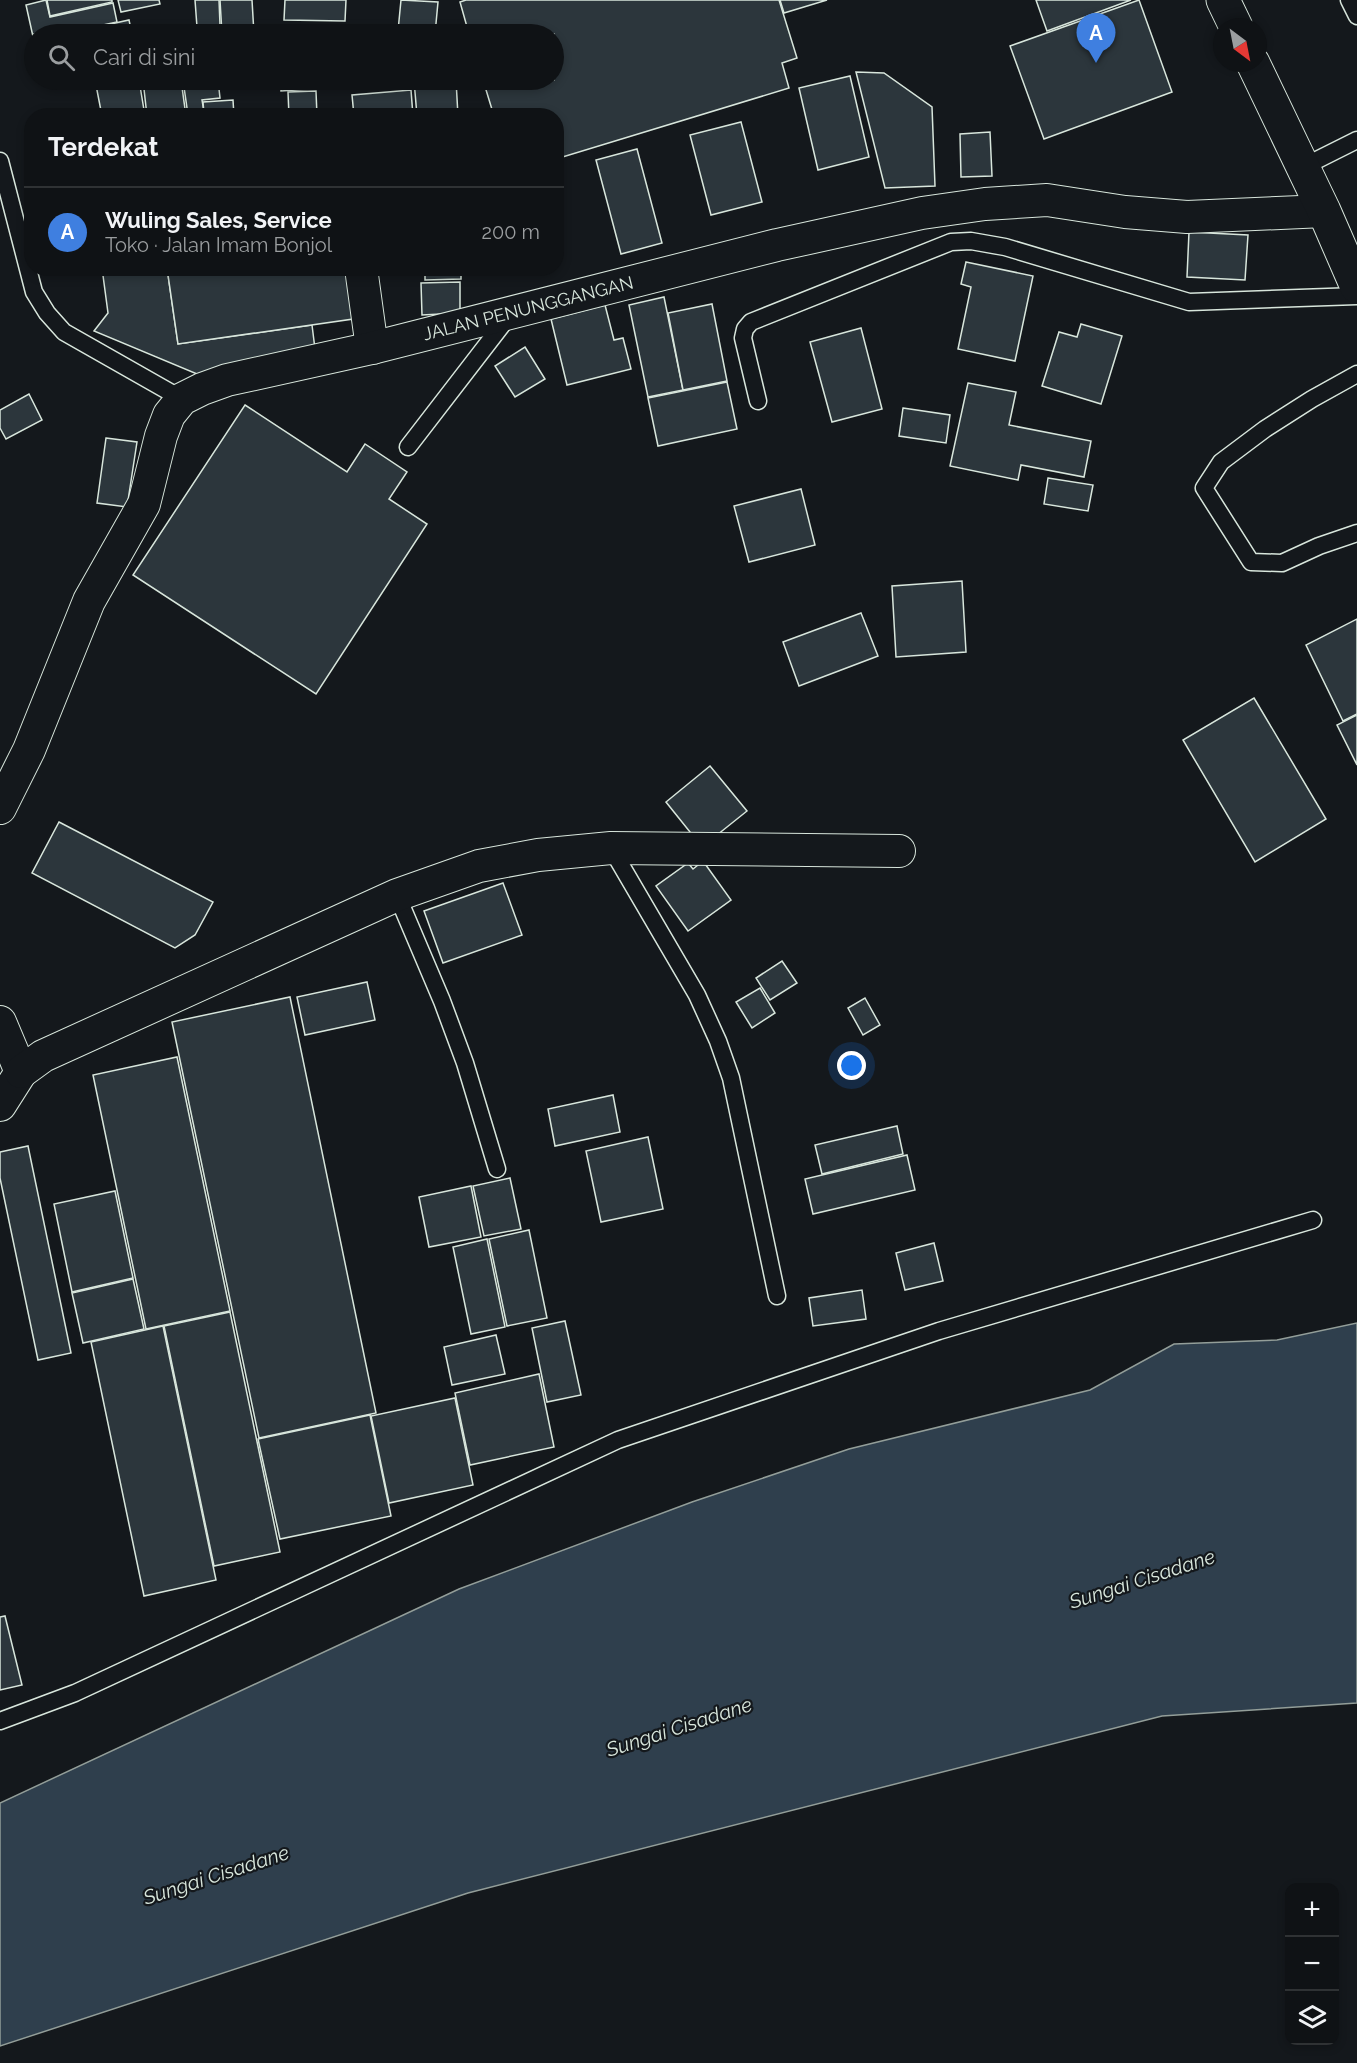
<!DOCTYPE html>
<html lang="id">
<head>
<meta charset="utf-8">
<style>
  :root { --surface:#0f1215; --page:#181b1e; --text:#f1f3f6; --muted:#9b9ea0; --line:#2f3234; --accent:#8c9099 }
  body { margin:0; font-family:Raleway,sans-serif; background:var(--page); color:var(--text) }
  .controls { position:absolute; right:18px; bottom:18px; display:grid; overflow:hidden; border-radius:12px; box-shadow:0 3px 9px #0003 }
  .controls button { width:54px; height:54px; display:grid; place-items:center; padding:0; border:0; border-bottom:2px solid var(--line); background:var(--surface); color:var(--text); font:30px sans-serif }
  .compass { position:absolute; left:1213px; top:18px; width:54px; height:54px; border-radius:50%; background:var(--surface); box-shadow:0 3px 9px #0003; rotate:148deg }
  .you { position:absolute; left:852px; top:1066px; width:21px; height:21px; margin:-15px; border:4px solid #fff; border-radius:50%; background:#1a73e8; box-shadow:0 0 0 9px #1a73e833 }
  .badge { display:grid; place-items:center; width:39px; height:39px; border-radius:50%; background:var(--accent); color:#fff; font-size:20px; font-weight:700 }
  .pin { position:absolute; translate:-50% -50px; filter:drop-shadow(0 2px 3px #0008) }
  .pin::after { content:''; position:absolute; top:32px; width:21px; height:18px; background:inherit; clip-path:polygon(0 0,100% 0,50% 100%) }
  .list { margin:0; padding:0; list-style:none }
  h2 { display:flex; justify-content:space-between; align-items:center; height:78px; margin:0; padding:0 24px; font-size:26px }
  h2 small { font-size:20px; font-weight:400; color:var(--muted) }
  .list li { display:grid; grid-template-columns:39px 1fr auto; gap:18px; align-items:center; box-sizing:border-box; height:90px; padding:0 24px; border-top:2px solid var(--line) }
  .list b { display:block; font-size:22px; white-space:nowrap }
  .list p { margin:0; font-size:20px; white-space:nowrap; color:var(--muted) }
  .list em { font-size:20px; font-style:normal; color:var(--muted) }
  .icon { flex:none; width:33px; height:33px; fill:none; stroke:currentColor; stroke-width:2; stroke-linecap:round; stroke-linejoin:round }
  .map { position:relative; flex:none; width:1357px; height:2063px; overflow:hidden }
  .search { position:absolute; background:var(--surface); box-shadow:0 3px 9px #0003; left:24px; top:24px; width:540px; height:66px; display:flex; align-items:center; gap:15px; box-sizing:border-box; padding:0 21px; border-radius:33px; color:var(--muted); font-size:22px }
  .panel { position:absolute; background:var(--surface); box-shadow:0 3px 9px #0003; left:24px; top:108px; width:540px; height:168px; border-radius:24px }
  .map>svg:first-child { display:block }
  .water { fill:#2f3f4d; stroke:#939e99; stroke-width:1.5 }
  .building { fill:#2c363c; stroke:#d8e6dc; stroke-width:1.5 }
  .lines { fill:none; stroke-linecap:round; stroke-linejoin:round }
  .service-casing { stroke:#d8e6dc; stroke-width:19 }
  .minor-casing { stroke:#d8e6dc; stroke-width:34 }
  .primary-casing { stroke:#d8e6dc; stroke-width:35 }
  .service { stroke:#14181c; stroke-width:16 }
  .minor { stroke:#14181c; stroke-width:32 }
  .primary { stroke:#14181c; stroke-width:33 }
  .labels { text-anchor:middle; dominant-baseline:central; stroke-width:4.5; stroke-linejoin:round; paint-order:stroke }
  .street-label { font-size:18px; fill:#d8e6dc; stroke:#14181c }
  .water-label { font-size:20px; font-style:italic; fill:#d8e6dc; stroke:#14181c }
</style>
</head>
<body>
<div class="map">
<svg width="1357" height="2063" viewBox="0 0 1357 2063">
  <rect width="100%" height="100%" fill="#14181c"/>
  <!-- water -->
  <path class="water" d="M1357 1323V1703L1162 1716 468 1893 0 2046V1803L459 1589 692 1502 849 1449 1090 1390 1174 1344 1277 1340Z"/>
  <!-- building -->
  <g class="building">
    <path d="M46 0 50 17 113 3 117 22 61 34H34V41L26 5Z"/>
    <path d="M47 0H112V2L50 16Z"/>
    <path d="M118 0H159L160 4 121 12Z"/>
    <path d="M195 0H219L220 25 197 27Z"/>
    <path d="M220 0H252L254 34H222Z"/>
    <path d="M285 0H346L345 21 284 20Z"/>
    <path d="M401 0 438 2 435 34 398 31Z"/>
    <path d="M466 0H779L797 58 782 63 789 88 556 159V116H494L483 80H554V34H469L460 2Z"/>
    <path d="M780 0H827L784 13Z"/>
    <path d="M1036 0H1131L1047 31Z"/>
    <path d="M1139 0 1172 92 1044 139 1010 46Z"/>
    <path d="M129 20 132 34H79V31Z"/>
    <path d="M856 72 884 73 932 107 935 186 885 188Z"/>
    <path d="M850 76 869 157 818 170 799 88Z"/>
    <path d="M95 80H139L145 116H102Z"/>
    <path d="M143 80H181L186 116H147Z"/>
    <path d="M183 80H218L220 98 202 100 204 112 188 115Z"/>
    <path d="M281 80H311V89L281 91Z"/>
    <path d="M414 80H456L458 116H417Z"/>
    <path d="M411 90 413 116H354L352 95Z"/>
    <path d="M316 91 317 116H289L288 92Z"/>
    <path d="M233 100 234 116H195L204 114 203 102Z"/>
    <path d="M99 110 100 116H74Z"/>
    <path d="M741 122 762 202 711 215 690 135Z"/>
    <path d="M990 132 992 176 961 177 960 134Z"/>
    <path d="M637 149 662 243 621 254 596 160Z"/>
    <path d="M1189 232 1248 235 1245 280 1187 277Z"/>
    <path d="M966 262 1033 276 1015 361 958 349 971 287 961 284Z"/>
    <path d="M102 268H167L178 344 312 325 316 357 197 374 94 331 108 313Z"/>
    <path d="M167 268H353L360 318 178 344Z"/>
    <path d="M374 268H415V269L374 272Z"/>
    <path d="M425 268H461V279L425 280Z"/>
    <path d="M460 282V313L422 315 421 283Z"/>
    <path d="M664 297 683 390 648 397 629 305Z"/>
    <path d="M712 304 727 381 683 390 668 313Z"/>
    <path d="M605 305 614 340 623 338 631 369 567 385 551 319Z"/>
    <path d="M1081 324 1122 336 1101 404 1042 386 1059 332 1077 337Z"/>
    <path d="M861 328 882 409 832 422 810 342Z"/>
    <path d="M525 347 545 379 515 397 495 366Z"/>
    <path d="M727 382 737 429 658 446 648 398Z"/>
    <path d="M968 383 1016 392 1009 425 1091 441 1084 477 1021 465 1018 480 950 466Z"/>
    <path d="M29 394 42 420 6 439 0 428V410Z"/>
    <path d="M245 405 347 472 365 444 407 472 389 499 427 524 316 694 133 575Z"/>
    <path d="M903 408 950 415 946 443 899 436Z"/>
    <path d="M106 438 137 442 127 507 97 503Z"/>
    <path d="M1048 478 1093 485 1088 511 1044 504Z"/>
    <path d="M801 489 815 545 749 562 734 506Z"/>
    <path d="M962 581 966 652 896 657 892 586Z"/>
    <path d="M861 613 878 656 799 686 783 642Z"/>
    <path d="M1357 619V714L1343 721 1306 645Z"/>
    <path d="M1254 698 1326 819 1255 862 1183 740Z"/>
    <path d="M1357 715V765L1337 725Z"/>
    <path d="M710 766 747 811 702 847 666 802Z"/>
    <path d="M59 822 213 902 195 935 175 948 32 873Z"/>
    <path d="M703 861 731 900 688 931 656 886 688 863 693 869Z"/>
    <path d="M503 883 522 935 443 963 424 911Z"/>
    <path d="M782 961 797 983 770 1000 756 978Z"/>
    <path d="M367 982 375 1020 305 1035 297 997Z"/>
    <path d="M760 988 775 1013 752 1028 736 1002Z"/>
    <path d="M290 997 376 1413 259 1438 172 1022Z"/>
    <path d="M865 998 880 1025 863 1035 848 1008Z"/>
    <path d="M177 1057 230 1311 146 1329 93 1075Z"/>
    <path d="M613 1095 620 1132 555 1146 548 1109Z"/>
    <path d="M897 1126 903 1154 822 1174 815 1145Z"/>
    <path d="M648 1137 663 1209 601 1222 586 1151Z"/>
    <path d="M28 1146 71 1353 38 1360 0 1178V1152Z"/>
    <path d="M907 1155 915 1190 813 1214 805 1179Z"/>
    <path d="M510 1178 521 1229 484 1236 473 1186Z"/>
    <path d="M471 1186 481 1237 429 1247 419 1197Z"/>
    <path d="M115 1191 133 1278 72 1292 54 1204Z"/>
    <path d="M529 1230 547 1318 507 1326 489 1239Z"/>
    <path d="M487 1239 505 1327 471 1334 453 1247Z"/>
    <path d="M934 1243 943 1281 905 1290 896 1253Z"/>
    <path d="M133 1279 144 1329 83 1343 72 1293Z"/>
    <path d="M862 1290 866 1319 813 1326 809 1298Z"/>
    <path d="M230 1312 280 1552 214 1566 164 1326Z"/>
    <path d="M565 1321 581 1395 547 1402 532 1328Z"/>
    <path d="M163 1326 216 1580 144 1596 91 1342Z"/>
    <path d="M496 1335 505 1374 452 1385 444 1347Z"/>
    <path d="M539 1374 554 1447 470 1465 455 1393Z"/>
    <path d="M455 1398 473 1485 389 1503 371 1416Z"/>
    <path d="M370 1415 391 1516 280 1539 258 1439Z"/>
    <path d="M5 1616 22 1685 0 1690V1617Z"/>
  </g>
  <g class="lines">
    <!-- service casing -->
    <g class="service-casing">
      <g id="service">
        <path d="M1349 0 1357 16"/>
        <path d="M0 161 34 292 47 313 64 332 182 399"/>
        <path d="M1303 167 1357 140"/>
        <path d="M1357 374 1312 399 1265 429 1221 462 1204 488 1251 562 1282 563 1319 546 1357 533"/>
        <path d="M758 401 743 338 745 329 751 322 951 242 971 241 1005 247 1189 302 1357 296"/>
        <path d="M408 447 509 316"/>
        <path d="M611 848 697 995 718 1041 731 1078 777 1296"/>
        <path d="M397 895 442 1001 465 1063 497 1169"/>
        <path d="M0 1721 75 1693 618 1440 939 1331 1313 1220"/>
      </g>
    </g>
    <!-- minor casing -->
    <g class="minor-casing">
      <g id="minor">
        <path d="M361 268 372 348"/>
        <path d="M0 808 29 750 89 601 144 504 161 436 169 415 182 399 202 389 227 380 372 348 777 245 922 213 985 204 1047 200 1125 212 1187 217 1324 211"/>
        <path d="M0 1022 21 1072 0 1105"/>
        <path d="M21 1072 43 1056 397 895 479 866 538 855 611 848 899 851"/>
      </g>
    </g>
    <!-- primary casing -->
    <g class="primary-casing">
      <g id="primary">
        <path d="M1223 0 1236 27"/>
        <path d="M1253 63 1324 211 1357 287"/>
      </g>
    </g>
    <!-- service -->
    <use href="#service" class="service"/>
    <!-- minor -->
    <use href="#minor" class="minor"/>
    <!-- primary -->
    <use href="#primary" class="primary"/>
  </g>
  <g class="labels">
    <!-- street labels -->
    <g class="street-label">
      <text transform="translate(528 308) rotate(-14)">JALAN PENUNGGANGAN</text>
    </g>
    <!-- water labels -->
    <g class="water-label">
      <text transform="translate(1142 1579) rotate(-18)">Sungai Cisadane</text>
      <text transform="translate(679 1727) rotate(-18)">Sungai Cisadane</text>
      <text transform="translate(216 1875) rotate(-18)">Sungai Cisadane</text>
    </g>
  </g>
</svg>
<div class="controls">
<button>+</button>
<button>−</button>
<button><svg class="icon" aria-label="layers" viewBox="0 0 24 24"><path d="M12 4l9 5-9 5-9-5zM3 14l9 5 9-5"/></svg></button>
</div>
<svg class="compass" viewBox="-18 -18 36 36"><path d="M0-13l5 13h-10z" fill="#e53935"/><path d="M0 13l5-13h-10z" fill="#9b9ea0"/></svg>
<div class="you"></div>
<div class="pin badge" style="left:1096px;top:63px;background:#3f7fe0">A</div>
<div class="search"><svg class="icon" aria-label="search" viewBox="0 0 24 24"><circle cx="10" cy="10" r="6"/><path d="M15 15l6 6"/></svg>Cari di sini</div>
<section class="panel">
<h2>Terdekat<small></small></h2>
<ul class="list">
<li><span class="badge" style="background:#3f7fe0">A</span><div><b>Wuling Sales, Service</b><p>Toko · Jalan Imam Bonjol</p></div><em>200 m</em></li>
</ul>
</section>
</div>
</body>
</html>
